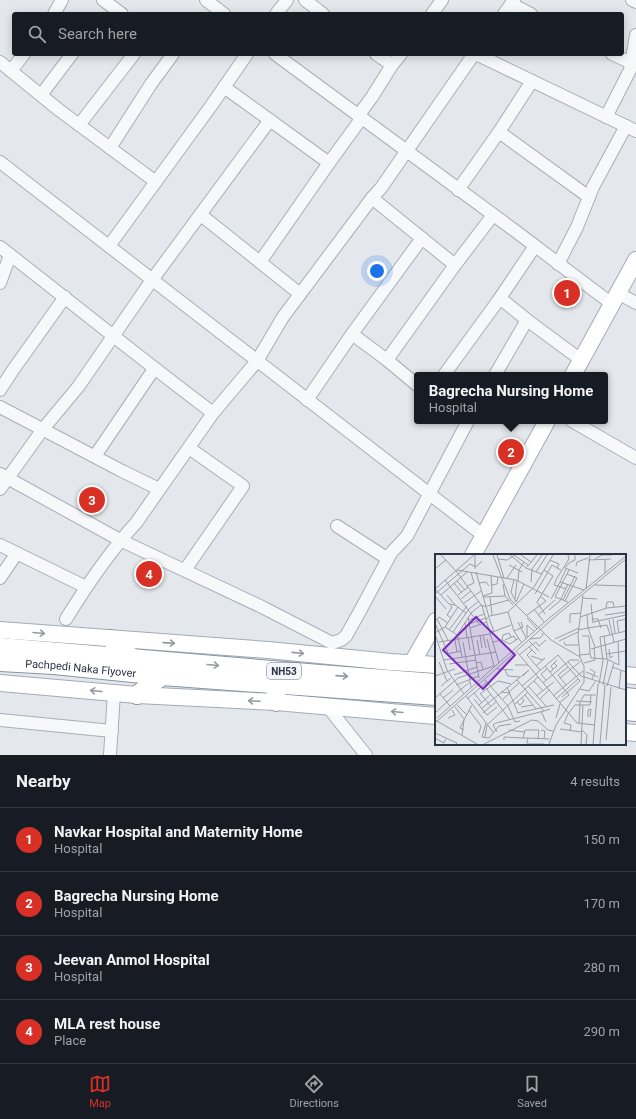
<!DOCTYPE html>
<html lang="en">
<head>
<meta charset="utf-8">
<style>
  :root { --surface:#171b24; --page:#20242c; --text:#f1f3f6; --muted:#9ea1a6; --line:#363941; --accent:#d93025 }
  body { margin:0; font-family:Roboto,sans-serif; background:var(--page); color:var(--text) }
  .you { position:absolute; left:377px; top:271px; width:14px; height:14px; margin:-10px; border:3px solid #fff; border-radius:50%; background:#1a73e8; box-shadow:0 0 0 6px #1a73e833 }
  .badge { display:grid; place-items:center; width:26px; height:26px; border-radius:50%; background:var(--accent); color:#fff; font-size:13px; font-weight:700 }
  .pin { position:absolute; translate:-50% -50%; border:2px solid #fff; box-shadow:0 1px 4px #0006 }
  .popup { position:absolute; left:414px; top:372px; width:194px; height:52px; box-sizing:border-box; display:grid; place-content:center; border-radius:4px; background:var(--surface); filter:drop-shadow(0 1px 3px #0005); font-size:13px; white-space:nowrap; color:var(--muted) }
  .popup b { font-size:15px; color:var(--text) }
  .popup::after { content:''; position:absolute; left:50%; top:100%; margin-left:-8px; border:8px solid transparent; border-top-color:var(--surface) }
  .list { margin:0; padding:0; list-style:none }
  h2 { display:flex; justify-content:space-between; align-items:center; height:52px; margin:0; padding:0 16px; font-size:17px }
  h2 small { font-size:13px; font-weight:400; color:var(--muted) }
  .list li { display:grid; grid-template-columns:26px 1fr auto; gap:12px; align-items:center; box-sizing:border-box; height:64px; padding:0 16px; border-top:1px solid var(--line) }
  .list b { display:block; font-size:15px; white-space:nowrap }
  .list p { margin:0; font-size:13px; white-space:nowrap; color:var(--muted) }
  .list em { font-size:13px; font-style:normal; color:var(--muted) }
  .icon { flex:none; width:22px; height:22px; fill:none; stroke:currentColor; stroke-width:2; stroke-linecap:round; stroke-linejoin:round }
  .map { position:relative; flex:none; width:636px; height:755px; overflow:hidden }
  .search { position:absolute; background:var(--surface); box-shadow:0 2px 10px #0003; left:12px; right:12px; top:12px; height:44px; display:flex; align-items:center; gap:10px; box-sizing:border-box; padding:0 14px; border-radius:4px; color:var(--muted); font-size:15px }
  .sheet { height:308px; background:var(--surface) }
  nav { display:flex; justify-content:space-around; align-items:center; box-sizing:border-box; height:56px; border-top:1px solid var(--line); background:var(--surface); font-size:11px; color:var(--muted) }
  nav a { display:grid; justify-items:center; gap:2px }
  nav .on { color:var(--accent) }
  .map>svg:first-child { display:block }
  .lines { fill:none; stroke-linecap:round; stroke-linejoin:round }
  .minor-casing { stroke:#a9aeb7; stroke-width:14 }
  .major-casing { stroke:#a3abb8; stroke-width:18 }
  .highway-casing { stroke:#8b94a3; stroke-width:20 }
  .minor { stroke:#f7f8fa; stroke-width:12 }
  .major { stroke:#fff; stroke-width:16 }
  .highway { stroke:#fff; stroke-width:18 }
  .oneway { stroke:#959aa2 }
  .labels { text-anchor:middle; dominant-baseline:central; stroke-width:3.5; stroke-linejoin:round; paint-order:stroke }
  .shield { fill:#f4f6f9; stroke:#676e7b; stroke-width:1 }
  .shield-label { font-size:10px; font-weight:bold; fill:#2b3445 }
  .street-label { font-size:11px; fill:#2b3445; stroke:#f4f6f9 }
  .inset-road { fill:none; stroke:#9a9fa9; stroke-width:1 }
  .view { fill:#7b2cbf; fill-opacity:0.15; stroke:#7b2cbf; stroke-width:2 }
  .inset-edge { fill:none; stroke:#2b3445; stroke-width:2 }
</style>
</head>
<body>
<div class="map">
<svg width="636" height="755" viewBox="0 0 636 755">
  <rect width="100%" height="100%" fill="#e4e7ec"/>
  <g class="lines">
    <!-- minor casing -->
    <g class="minor-casing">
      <g id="minor">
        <path d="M103 0 122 14"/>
        <path d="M206 0 224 14"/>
        <path d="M305 0 323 14"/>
        <path d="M632 0 636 2"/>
        <path d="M511 4 531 14"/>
        <path d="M54 14 62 0"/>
        <path d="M276 14 287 0"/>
        <path d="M432 14 442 0"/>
        <path d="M504 14 514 0"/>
        <path d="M275 54 514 230 612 304"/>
        <path d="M376 54 392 65"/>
        <path d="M476 54 636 131"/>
        <path d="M612 54 636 65"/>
        <path d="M0 62 59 110 156 182"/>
        <path d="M11 71 24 54"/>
        <path d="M224 87 329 163"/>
        <path d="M41 95 72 54"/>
        <path d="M358 116 372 97 392 65 401 54"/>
        <path d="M606 117 630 70 636 35"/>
        <path d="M79 125 134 54"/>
        <path d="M499 132 589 197"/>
        <path d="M110 148 151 84 173 54"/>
        <path d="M0 162 484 536"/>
        <path d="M458 190 499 132 532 81"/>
        <path d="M372 198 455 265"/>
        <path d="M201 215 300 294"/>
        <path d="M109 246 211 106 247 54"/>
        <path d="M0 247C71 302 141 359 213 413"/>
        <path d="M260 262 329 163 361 119"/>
        <path d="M558 264 577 227 593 187 626 126"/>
        <path d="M0 283 10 255"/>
        <path d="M618 293 636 303"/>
        <path d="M500 298 527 320 581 360"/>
        <path d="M352 334 387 360 417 385"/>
        <path d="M387 360 455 265 493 215"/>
        <path d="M444 375 500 298 535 246"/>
        <path d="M495 375 527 320"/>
        <path d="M0 390 13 370 65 297"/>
        <path d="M307 400 352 334 422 238"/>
        <path d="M0 407 122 471 159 489"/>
        <path d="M572 421 636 458"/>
        <path d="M95 456 154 369"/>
        <path d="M0 474 120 540 262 607 332 643 341 640 346 636 360 611 391 553 407 536 468 421"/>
        <path d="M0 489 43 429 78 387 152 280 270 120"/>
        <path d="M337 526 388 559"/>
        <path d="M0 545 86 587"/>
        <path d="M185 570 243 486 189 448"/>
        <path d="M0 578 17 553"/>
        <path d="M66 619C87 585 109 552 136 523L213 413 257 361 283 317 372 198 381 188 474 54"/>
        <path d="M327 706 366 755"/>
        <path d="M0 720 112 731"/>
        <path d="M110 755 114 693"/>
      </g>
    </g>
    <!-- major casing -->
    <g class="major-casing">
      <g id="major">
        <path d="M573 375 636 260"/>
        <path d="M473 555 547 421"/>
        <path d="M0 630 268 650 391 662 436 665"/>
        <path d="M412 663 436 621"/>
        <path d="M625 675 636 676"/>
        <path d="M0 683 137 695 276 702 436 716"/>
        <path d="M625 732 636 733"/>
      </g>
    </g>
    <!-- highway casing -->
    <g class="highway-casing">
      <g id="highway">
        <path d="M111 639 132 658"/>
        <path d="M0 647 320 674 436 683"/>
        <path id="s1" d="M0 662 54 665 162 676 436 696"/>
        <path d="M276 684V702"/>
        <path d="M137 695 162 676"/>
        <path d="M625 697 636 698"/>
        <path d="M625 711 636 712"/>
      </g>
    </g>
    <!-- minor -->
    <use href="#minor" class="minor"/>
    <!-- major -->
    <use href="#major" class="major"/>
    <!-- highway -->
    <use href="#highway" class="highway"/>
  </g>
  <!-- one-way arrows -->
  <defs><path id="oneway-shaft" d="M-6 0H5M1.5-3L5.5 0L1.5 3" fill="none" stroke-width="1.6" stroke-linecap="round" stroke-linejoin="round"/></defs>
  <g class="oneway">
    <use href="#oneway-shaft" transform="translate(39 633) rotate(5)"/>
    <use href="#oneway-shaft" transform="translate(169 643) rotate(4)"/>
    <use href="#oneway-shaft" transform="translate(298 653) rotate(6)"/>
    <use href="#oneway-shaft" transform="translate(213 665) rotate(5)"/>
    <use href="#oneway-shaft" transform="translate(342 676) rotate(4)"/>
    <use href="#oneway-shaft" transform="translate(96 691) rotate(-175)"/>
    <use href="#oneway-shaft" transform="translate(254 701) rotate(-177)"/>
    <use href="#oneway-shaft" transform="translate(397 712) rotate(-175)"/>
  </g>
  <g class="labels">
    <!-- shield labels -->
    <rect class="shield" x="267" y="663" width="34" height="16" rx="3"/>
    <g class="shield-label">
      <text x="284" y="671">NH53</text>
    </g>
    <!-- street labels -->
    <g class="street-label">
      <text stroke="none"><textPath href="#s1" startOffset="81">Pachpedi Naka Flyover</textPath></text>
    </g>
  </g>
  <!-- overview -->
  <g transform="translate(435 554)">
    <rect width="191" height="191" fill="#e4e7ec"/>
    <path class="inset-road" d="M6 1 21 17M58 1 75 45 116 86 145 103 149 112V128L121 171 114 190M62 1 69 24M75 1 91 14 107 20M79 1 93 11M86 1 96 8M140 1V6L134 9 130 14 143 19M63 5 72 6 80 1M160 5 167 1H177M170 5V19M115 6 124 10 122 14 126 16M153 6 176 5M74 11 87 18M141 12 142 8 153 4M92 13 102 1M0 15 11 6M40 15V1M22 16 81 26 114 43M109 16 118 22 102 48 110 60M21 17 47 52 64 109M41 18 54 63M101 18 112 1M72 24 81 11M122 24 119 31 123 32 125 28 149 36M122 24 134 5 133 1M10 26 45 71M79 26 76 38 81 48M22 27 30 36M83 27 84 16 89 8M96 28 97 15 107 1M125 28 131 15M19 29 27 39M44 29 51 28 54 32M68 30 70 42 78 51M57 31 62 30 63 23M160 31 191 32M32 32 39 29 36 18M0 35 39 1M151 35 155 1M1 36 14 50 20 51 31 59M0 40 35 10 41 13 47 7M100 40 117 11 122 14M6 41 33 17M12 41 20 51M23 41 33 33M0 42 11 55M48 42 57 39 56 21M48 43 70 42M55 43 57 61M147 44 162 45M26 45 36 37M80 45 82 27M116 45 123 32 131 35M128 46 140 22M130 47 142 24 132 20M81 48 89 30M133 48 120 43 134 16M29 49 46 37M156 50 158 69M15 52 17 53 12 61 16 64M52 52 74 46M171 54 172 48H178L179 53M99 55 109 68M114 56 125 47 133 30M73 58 79 77 86 88M92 61 111 47 106 43M103 61 120 46M152 61 153 74 172 71 175 81 191 77M170 61 191 58M33 63 44 124M145 63 172 54 191 52M54 64 59 78M92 64 102 75M2 65 13 86M51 65 55 62 73 58 99 33 118 1M157 65H163L166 74M178 65 180 79M1 66 4 63 13 69M34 66 49 60M174 66 179 88M30 68 32 84M83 68 91 84M158 68 191 61M0 69 13 99M135 69V60L146 59M34 70 51 64M10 73 22 81 37 58 46 51 51 53M35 74 52 68M14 76 32 52M143 76 153 74 160 93M79 77 88 73 86 68M18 78 34 55 44 47M0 79 10 73 23 53M55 79 76 71M184 79 182 67 191 65M0 80 12 116 29 140M45 81 47 94M48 81 51 94M169 82 172 105M23 83 27 103M33 83 35 96M92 83V71L99 77M95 85 105 84 108 81 107 79M120 85 144 74M20 86 22 98M42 86 45 101M67 86 68 81 74 79 76 83M70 86 79 82 81 86M94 87 104 97M124 87 143 78M4 88 55 80M28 88 36 133M58 88 67 86 75 90 84 84M129 88 130 91H143M156 95 191 85M174 95 175 104 178 102M97 96 94 93 101 88 104 92 111 86M82 98 142 169 160 171M12 100 26 97M101 100 97 96 92 101 105 116M155 100 156 104 172 105 184 111 183 87M171 100 191 97M84 101 94 93M144 101 155 100 154 82H147M96 102 108 106M145 103 143 81 148 41M9 106 61 98M4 108 12 127M133 108 146 122 191 136M41 109 46 108 48 116M149 109 160 106 159 94M14 110 41 106M80 111H93M101 112 110 104M110 112 134 141 124 149M177 113 191 118M62 115 78 116M118 115 116 112 122 106M155 115 160 118 157 125M70 116 73 122 85 123M115 118 122 112 119 109M151 118 163 123M19 121 42 113M0 122 20 115M125 124 146 107M50 126 73 152 80 168 85 167M82 126 109 157 115 155M111 126 106 120 112 115M99 127 108 137M108 129 135 106H144M164 130 168 107 165 83 175 81M21 131 44 122M131 131 123 121 133 113M168 131 173 106M6 132 16 124M87 132 123 101 145 127 127 143M93 132 111 152M172 132 179 109M72 133 83 159M51 134 75 166M145 135 154 137 160 128M184 135 186 116M25 136 35 128M66 138 75 139 68 145M74 138 84 129M39 139 47 149M45 139 56 153M5 140 15 152M45 140 63 127 76 130M90 141 101 155M31 142 58 178M101 142 119 128M118 142 148 117M0 144 23 124 59 112 52 85M8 144 18 136M32 145 52 128M39 145 52 161 62 153M105 145 114 136M121 145 143 125M141 147 157 148M146 147 149 141H161M82 148 85 151 89 147 87 144M22 151 32 161M44 151 56 140M79 151 93 138M20 153 29 165M86 153 98 151M46 155 94 116 88 122M34 156 46 172 44 179M106 157 111 168M0 159 25 136M48 159 62 147M82 159 119 151M153 163V156L156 155 155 163M2 164 112 66 191 2M13 164 20 161 17 156M121 164 125 150M0 166 42 190M0 169 122 61 191 5M51 169 47 183 54 184 64 172 76 170M144 170 145 147M125 175 146 178M29 176 25 174 29 166M74 176 89 178M106 176 110 177 109 185M147 176 152 181 151 190M135 177 136 171 129 169 133 160 140 151H155L156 141M62 178 58 171 61 169 109 157M0 179 22 189 21 190M27 181 29 166 37 151M50 183 52 171 103 123M0 184 9 189 11 185M93 184H88L90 176H104L103 185M69 186V183L88 184M171 186 176 133M92 189 93 184 114 185M49 190 97 166 103 167 113 176 118 177M91 190H109M146 190 148 151M158 190 163 130M165 190 170 131"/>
    <path class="view" d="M41 63 80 101 48 135 8 96Z"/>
    <rect width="191" height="191" class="inset-edge"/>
  </g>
</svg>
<div class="you"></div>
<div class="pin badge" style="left:567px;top:293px">1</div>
<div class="pin badge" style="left:511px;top:452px">2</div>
<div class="popup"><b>Bagrecha Nursing Home</b>Hospital</div>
<div class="pin badge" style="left:92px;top:500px">3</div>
<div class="pin badge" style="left:149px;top:574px">4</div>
<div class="search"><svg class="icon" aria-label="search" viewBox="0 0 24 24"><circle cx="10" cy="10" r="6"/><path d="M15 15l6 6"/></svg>Search here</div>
</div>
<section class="sheet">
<h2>Nearby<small>4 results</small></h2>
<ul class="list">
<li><span class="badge">1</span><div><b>Navkar Hospital and Maternity Home</b><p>Hospital</p></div><em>150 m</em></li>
<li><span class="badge">2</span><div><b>Bagrecha Nursing Home</b><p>Hospital</p></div><em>170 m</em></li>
<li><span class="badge">3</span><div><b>Jeevan Anmol Hospital</b><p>Hospital</p></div><em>280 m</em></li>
<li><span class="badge">4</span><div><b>MLA rest house</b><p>Place</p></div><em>290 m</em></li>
</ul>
</section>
<nav>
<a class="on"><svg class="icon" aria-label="map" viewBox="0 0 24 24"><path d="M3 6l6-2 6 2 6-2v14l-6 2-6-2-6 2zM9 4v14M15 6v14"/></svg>Map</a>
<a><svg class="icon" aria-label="directions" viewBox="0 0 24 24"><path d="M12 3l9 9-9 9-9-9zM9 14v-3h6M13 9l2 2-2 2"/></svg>Directions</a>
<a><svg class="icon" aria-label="saved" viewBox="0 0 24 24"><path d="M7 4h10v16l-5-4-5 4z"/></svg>Saved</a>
</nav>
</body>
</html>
